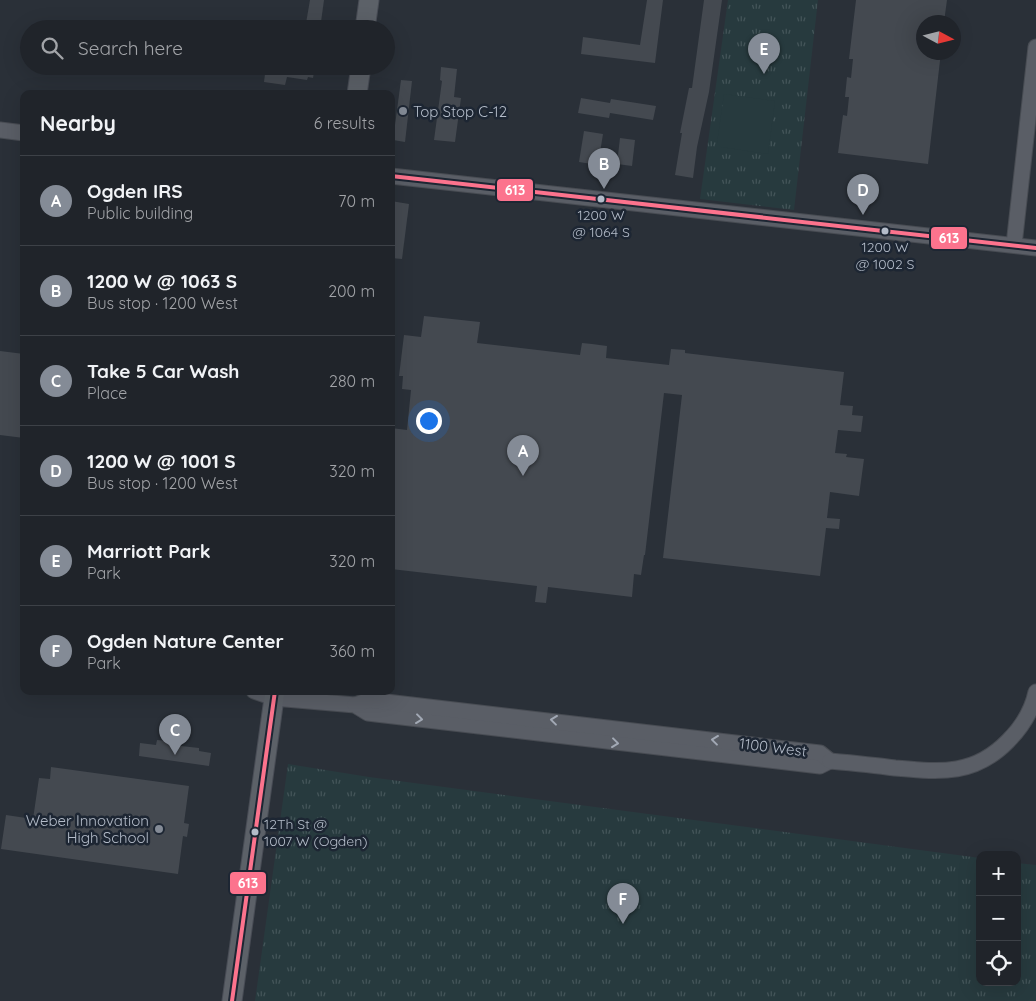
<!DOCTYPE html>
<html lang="en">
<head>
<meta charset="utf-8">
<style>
  :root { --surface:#20242a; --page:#2d3036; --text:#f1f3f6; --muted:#a2a4a8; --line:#3d4147; --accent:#848b96 }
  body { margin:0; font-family:Quicksand,sans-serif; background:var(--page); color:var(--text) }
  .controls { position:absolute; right:15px; bottom:15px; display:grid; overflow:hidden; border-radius:10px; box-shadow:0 5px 20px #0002 }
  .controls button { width:45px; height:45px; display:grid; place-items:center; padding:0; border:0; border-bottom:1px solid var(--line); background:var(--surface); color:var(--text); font:25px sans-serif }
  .compass { position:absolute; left:916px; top:15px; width:45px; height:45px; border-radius:50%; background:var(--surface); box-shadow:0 5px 20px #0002; rotate:97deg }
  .you { position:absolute; left:428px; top:420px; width:18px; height:18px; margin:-12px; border:4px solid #fff; border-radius:50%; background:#1a73e8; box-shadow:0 0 0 8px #1a73e833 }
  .badge { display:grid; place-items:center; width:32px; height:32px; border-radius:50%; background:var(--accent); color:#fff; font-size:16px; font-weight:700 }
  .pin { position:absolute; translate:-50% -41px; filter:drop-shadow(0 1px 2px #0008) }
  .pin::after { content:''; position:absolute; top:26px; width:18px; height:15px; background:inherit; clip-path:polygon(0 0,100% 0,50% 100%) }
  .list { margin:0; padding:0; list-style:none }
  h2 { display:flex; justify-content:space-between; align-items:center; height:65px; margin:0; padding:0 20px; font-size:21px }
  h2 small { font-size:16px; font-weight:400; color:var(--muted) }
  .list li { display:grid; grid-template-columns:32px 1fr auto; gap:15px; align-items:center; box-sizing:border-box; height:90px; padding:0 20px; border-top:1px solid var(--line) }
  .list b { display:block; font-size:19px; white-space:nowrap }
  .list p { margin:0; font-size:16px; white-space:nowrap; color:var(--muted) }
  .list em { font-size:16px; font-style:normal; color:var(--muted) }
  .icon { flex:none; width:28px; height:28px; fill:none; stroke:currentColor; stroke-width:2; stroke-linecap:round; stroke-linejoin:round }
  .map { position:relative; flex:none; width:1036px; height:1001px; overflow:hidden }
  .search { position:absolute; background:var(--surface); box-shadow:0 5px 20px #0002; left:20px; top:20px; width:375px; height:55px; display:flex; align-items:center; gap:12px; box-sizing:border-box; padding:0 18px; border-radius:28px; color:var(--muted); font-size:19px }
  .panel { position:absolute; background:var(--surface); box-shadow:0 5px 20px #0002; left:20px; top:90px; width:375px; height:605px; border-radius:10px }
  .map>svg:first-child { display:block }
  .park { fill:url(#park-tufts) }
  .pitch { fill:#273a3e }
  .building { fill:#444950 }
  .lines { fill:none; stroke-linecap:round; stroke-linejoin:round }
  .minor-casing { stroke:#484c53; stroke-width:17 }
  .major-casing { stroke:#484c55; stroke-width:21 }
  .minor { stroke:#5a5e66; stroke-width:15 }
  .major { stroke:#5c6168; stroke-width:19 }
  .bus-1-casing { stroke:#1d2633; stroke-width:8 }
  .bus-1 { stroke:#fc738d; stroke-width:4 }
  .oneway { stroke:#a2a9b5 }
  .poi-dot { fill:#848b96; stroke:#1d2633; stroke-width:2 }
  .bus-dot { fill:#b4bcc9; stroke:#1d2633; stroke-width:2 }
  .labels { text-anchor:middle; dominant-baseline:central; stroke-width:5; stroke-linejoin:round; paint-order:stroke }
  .bus-label { font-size:14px; fill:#b4bcc9; stroke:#1d2633 }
  .poi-label { font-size:15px; fill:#b4bcc9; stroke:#1d2633; text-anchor:start }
  .street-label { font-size:15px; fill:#b4bcc9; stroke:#1d2633 }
  .line-badge { stroke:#1d2633; stroke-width:2 }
  .badge-label { font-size:14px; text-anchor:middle; font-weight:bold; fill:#fff }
</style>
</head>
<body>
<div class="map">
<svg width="1036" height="1001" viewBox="0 0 1036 1001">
  <defs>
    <pattern id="park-tufts" width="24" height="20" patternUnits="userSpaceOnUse" patternTransform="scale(1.25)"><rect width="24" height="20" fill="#273a3e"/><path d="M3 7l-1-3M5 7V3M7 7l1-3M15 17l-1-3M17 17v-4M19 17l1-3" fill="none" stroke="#445559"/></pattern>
  </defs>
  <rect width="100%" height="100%" fill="#2a3038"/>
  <!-- park -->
  <g class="park">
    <path d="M728 0H818L794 210 700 199Z"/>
    <path d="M288 764 369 777 980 858V982H1017V863L1036 865V1001H255Z"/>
  </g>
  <!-- pitch -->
  <path class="pitch" d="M724 94 775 101 768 154 721 147 717 143Z"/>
  <!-- building -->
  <g class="building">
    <path d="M310 0H324L320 29H305Z"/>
    <path d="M647 0H663L655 63 581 54 583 37 640 45Z"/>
    <path d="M704 0H722L709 92 697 147 693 178 675 175 682 133H680L689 88H692Z"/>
    <path d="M856 0H947L944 22H924V52H941L928 164 838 153 843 115 847 116 849 97H845L847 77 851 78 853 59H849Z"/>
    <path d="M266 66H315L313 78 308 77 307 80 287 77 285 85 264 82Z"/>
    <path d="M441 67 457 69 454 97 461 98 455 142 434 140 442 81 440 80Z"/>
    <path d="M401 80 412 81 405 142 393 140Z"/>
    <path d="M581 98 610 103 611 99 656 106 653 120 610 113 609 118 578 113Z"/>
    <path d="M584 131 603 134 598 165 579 162Z"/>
    <path d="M620 138 635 140 632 166 617 164Z"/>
    <path d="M391 201 409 204 402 259 391 258Z"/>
    <path d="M424 316 480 322 477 343 580 355 582 343 592 344 607 346 606 358 669 365 671 349 685 350V353L844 372 840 405 853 406 852 415 863 416 861 432 838 430 835 453 847 454 846 457 864 459 859 496 830 492 827 518 840 519 839 529 826 528 820 576 663 558 682 395 664 393 645 555H644L641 575 634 574 632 597 548 587 546 603 535 602 537 586 391 569 394 543H391V428L407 430 411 390 402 389 403 376H399L404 335 421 337Z"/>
    <path d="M0 351 24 354V438L0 435Z"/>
    <path d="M157 740 182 742 181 746 199 748V751L211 753 209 766 139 756 140 743 156 745Z"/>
    <path d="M51 767 189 786 184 823 189 824 187 837 183 836 178 874 1 849 6 815 33 819 39 778 50 779Z"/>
  </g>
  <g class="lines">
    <!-- minor casing -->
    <g class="minor-casing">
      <g id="minor">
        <path d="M0 130 24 133"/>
        <path d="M391 176 1036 248"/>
        <path d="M1014 245 1036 47"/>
        <path d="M254 691 274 698 355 705 368 713 376 714 820 766 830 761"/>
        <path d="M355 705 369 700 820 753 830 761"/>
        <path d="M830 761C852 763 873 765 895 768 940 772 974 776 1008 741 1022 727 1032 711 1036 692"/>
      </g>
    </g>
    <!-- major casing -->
    <g class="major-casing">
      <g id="major">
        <path d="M365 29 369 0"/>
        <path d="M357 94 361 66"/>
        <path d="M232 1001 275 691"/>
      </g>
    </g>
    <!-- minor -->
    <use href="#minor" class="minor"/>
    <!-- major -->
    <use href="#major" class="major"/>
    <!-- bus-1 casing -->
    <g class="bus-1-casing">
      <g id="bus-1">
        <path d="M391 176 1036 248"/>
        <path d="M232 1001 275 691"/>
      </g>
    </g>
    <!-- bus-1 -->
    <use href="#bus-1" class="bus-1"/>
  </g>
  <!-- one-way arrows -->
  <defs><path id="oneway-chevron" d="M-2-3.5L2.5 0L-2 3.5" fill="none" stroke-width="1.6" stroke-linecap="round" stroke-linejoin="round" transform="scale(1.25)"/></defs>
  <g class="oneway">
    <use href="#oneway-chevron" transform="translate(419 719) rotate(7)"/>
    <use href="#oneway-chevron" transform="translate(554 720) rotate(-173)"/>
    <use href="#oneway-chevron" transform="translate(715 740) rotate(-173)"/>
    <use href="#oneway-chevron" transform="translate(615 743) rotate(7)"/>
  </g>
  <!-- markers -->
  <g class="poi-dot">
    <circle cx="403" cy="111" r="5"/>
    <circle cx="159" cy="829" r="5"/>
  </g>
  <g class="bus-dot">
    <circle cx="601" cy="199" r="4.5"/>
    <circle cx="885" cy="231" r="4.5"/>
    <circle cx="255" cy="832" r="4.5"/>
  </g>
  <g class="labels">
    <!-- bus labels -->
    <g class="bus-label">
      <text x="601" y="215">1200 W<tspan x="601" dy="17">@ 1064 S</tspan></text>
      <text x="885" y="247">1200 W<tspan x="885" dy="17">@ 1002 S</tspan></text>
      <text x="264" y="824" text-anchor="start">12Th St @<tspan x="264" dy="17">1007 W (Ogden)</tspan></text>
    </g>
    <!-- poi labels -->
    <g class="poi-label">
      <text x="413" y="111">Top Stop C-12</text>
      <text x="149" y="820" text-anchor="end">Weber Innovation<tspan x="149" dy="17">High School</tspan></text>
    </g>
    <!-- street labels -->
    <g class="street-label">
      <text transform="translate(773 747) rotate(7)">1100 West</text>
    </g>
  </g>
  <g class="line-badge">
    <rect x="496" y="178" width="38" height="24" rx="5" fill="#fc738d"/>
    <rect x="930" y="226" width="38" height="24" rx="5" fill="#fc738d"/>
    <rect x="229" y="871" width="38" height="24" rx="5" fill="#fc738d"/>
  </g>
  <g class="badge-label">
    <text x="515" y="195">613</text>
    <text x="949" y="243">613</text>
    <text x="248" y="888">613</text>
  </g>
</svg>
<div class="controls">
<button>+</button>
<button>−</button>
<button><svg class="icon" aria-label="locate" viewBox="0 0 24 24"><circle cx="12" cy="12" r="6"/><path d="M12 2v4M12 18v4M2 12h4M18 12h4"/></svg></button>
</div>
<svg class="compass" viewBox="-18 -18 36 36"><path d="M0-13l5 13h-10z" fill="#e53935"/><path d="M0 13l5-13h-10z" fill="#a2a4a8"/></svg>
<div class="you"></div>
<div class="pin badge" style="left:523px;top:476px">A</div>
<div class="pin badge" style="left:604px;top:189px">B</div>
<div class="pin badge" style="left:175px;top:755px">C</div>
<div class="pin badge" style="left:863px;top:215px">D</div>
<div class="pin badge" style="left:764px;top:74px">E</div>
<div class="pin badge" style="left:623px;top:924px">F</div>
<div class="search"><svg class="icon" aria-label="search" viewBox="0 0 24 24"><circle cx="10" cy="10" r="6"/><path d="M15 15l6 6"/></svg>Search here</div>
<section class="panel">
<h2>Nearby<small>6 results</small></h2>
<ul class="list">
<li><span class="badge">A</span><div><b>Ogden IRS</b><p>Public building</p></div><em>70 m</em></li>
<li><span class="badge">B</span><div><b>1200 W @ 1063 S</b><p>Bus stop · 1200 West</p></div><em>200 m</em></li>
<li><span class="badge">C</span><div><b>Take 5 Car Wash</b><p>Place</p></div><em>280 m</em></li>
<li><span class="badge">D</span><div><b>1200 W @ 1001 S</b><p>Bus stop · 1200 West</p></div><em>320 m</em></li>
<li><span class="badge">E</span><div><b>Marriott Park</b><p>Park</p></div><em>320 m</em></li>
<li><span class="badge">F</span><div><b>Ogden Nature Center</b><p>Park</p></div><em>360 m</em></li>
</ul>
</section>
</div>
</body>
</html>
